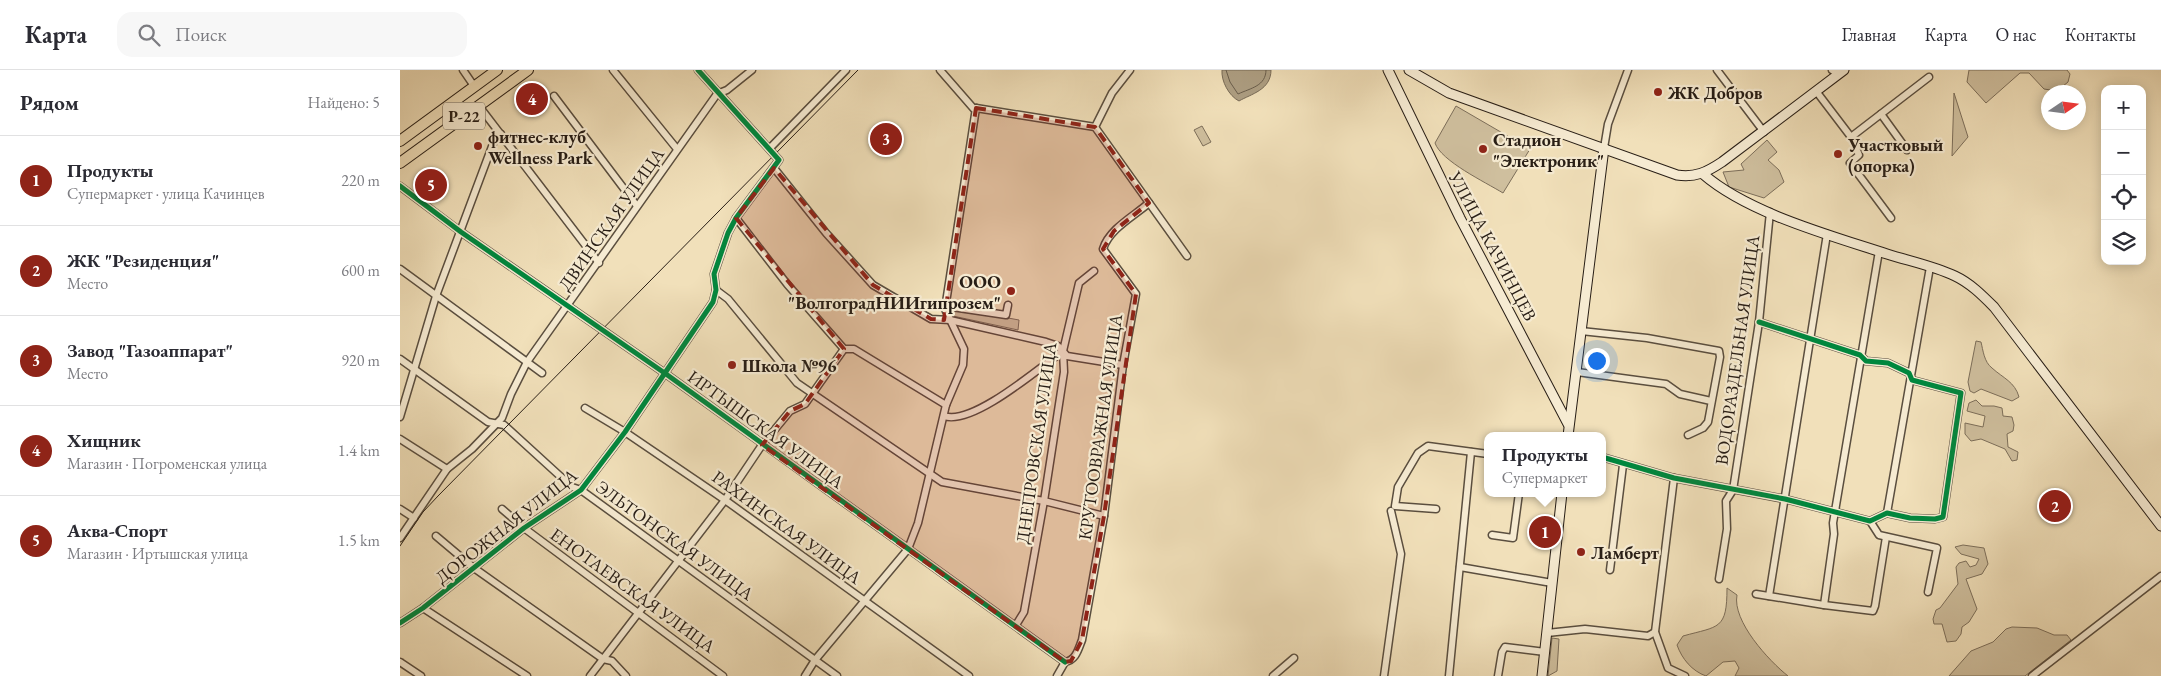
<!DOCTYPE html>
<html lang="ru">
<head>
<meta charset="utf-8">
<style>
  :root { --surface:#fff; --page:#f7f7f7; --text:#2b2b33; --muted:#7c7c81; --line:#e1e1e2; --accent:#8f2418 }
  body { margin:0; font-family:"EB Garamond",serif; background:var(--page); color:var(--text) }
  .controls { position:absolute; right:15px; top:15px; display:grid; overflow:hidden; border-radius:10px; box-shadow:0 2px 12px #0003 }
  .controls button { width:45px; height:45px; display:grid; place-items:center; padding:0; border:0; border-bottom:1px solid var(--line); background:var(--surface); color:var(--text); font:25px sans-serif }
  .compass { position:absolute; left:1641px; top:15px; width:45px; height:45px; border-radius:50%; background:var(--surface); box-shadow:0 2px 12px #0003; rotate:77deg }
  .you { position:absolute; left:1196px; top:290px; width:18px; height:18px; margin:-12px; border:4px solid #fff; border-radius:50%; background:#1a73e8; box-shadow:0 0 0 8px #1a73e833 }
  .badge { display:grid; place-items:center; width:32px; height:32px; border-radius:50%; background:var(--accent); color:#fff; font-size:16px; font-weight:700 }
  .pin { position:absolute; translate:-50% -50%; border:2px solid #fff; box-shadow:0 1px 5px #0006 }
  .popup { position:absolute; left:1084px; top:362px; width:122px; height:65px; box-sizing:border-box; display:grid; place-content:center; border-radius:10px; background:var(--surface); filter:drop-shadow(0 1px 4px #0005); font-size:16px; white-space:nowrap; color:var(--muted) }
  .popup b { font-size:19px; color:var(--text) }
  .popup::after { content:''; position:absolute; left:50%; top:100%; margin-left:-10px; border:10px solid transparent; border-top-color:var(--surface) }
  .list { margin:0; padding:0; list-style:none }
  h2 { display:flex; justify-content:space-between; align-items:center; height:65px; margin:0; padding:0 20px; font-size:21px }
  h2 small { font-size:16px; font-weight:400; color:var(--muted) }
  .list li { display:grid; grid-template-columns:32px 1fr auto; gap:15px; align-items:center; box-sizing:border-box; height:90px; padding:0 20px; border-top:1px solid var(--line) }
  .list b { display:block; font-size:19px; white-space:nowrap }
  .list p { margin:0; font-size:16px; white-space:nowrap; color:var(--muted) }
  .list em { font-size:16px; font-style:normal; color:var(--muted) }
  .icon { flex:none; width:28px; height:28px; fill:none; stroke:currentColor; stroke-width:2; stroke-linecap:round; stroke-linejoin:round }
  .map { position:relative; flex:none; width:1761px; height:606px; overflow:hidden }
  header { display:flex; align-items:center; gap:30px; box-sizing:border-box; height:70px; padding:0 25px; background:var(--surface); border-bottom:1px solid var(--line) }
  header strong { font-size:24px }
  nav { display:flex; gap:28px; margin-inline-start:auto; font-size:18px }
  .search { width:350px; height:45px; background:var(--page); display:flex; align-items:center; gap:12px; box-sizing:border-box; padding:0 18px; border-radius:15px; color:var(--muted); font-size:19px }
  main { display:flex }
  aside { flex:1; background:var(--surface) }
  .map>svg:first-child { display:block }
  .green { fill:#cfbf9e; stroke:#7c6e5a }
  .water { fill:#ad9e82; stroke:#786b57 }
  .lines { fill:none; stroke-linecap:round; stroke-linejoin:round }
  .shore { stroke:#6a5e4c; stroke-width:1 }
  .minor-casing { stroke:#5a4e3f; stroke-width:9 }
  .secondary-casing { stroke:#281e16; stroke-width:11 }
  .trunk-casing { stroke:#281e16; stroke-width:12 }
  .minor { stroke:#f6ebd2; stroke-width:6 }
  .secondary { stroke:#f6ebd2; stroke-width:9 }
  .trunk { stroke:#f1e0ba; stroke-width:10 }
  .tram { stroke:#281e16; stroke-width:1 }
  .cycleway-casing { stroke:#f6ebd2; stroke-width:8 }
  .cycleway { stroke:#00873e; stroke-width:5 }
  .marked { fill:#8f2418; fill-opacity:0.2; stroke:#8f2418; stroke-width:4; stroke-dasharray:10 6; stroke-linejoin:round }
  .poi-dot { fill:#8f2418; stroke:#f6ebd2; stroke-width:2 }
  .labels { text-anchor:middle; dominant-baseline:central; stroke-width:4.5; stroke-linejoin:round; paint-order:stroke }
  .shield { fill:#f6ebd2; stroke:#665c4e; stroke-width:1 }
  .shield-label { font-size:16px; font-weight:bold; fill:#281e16 }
  .poi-label { font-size:18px; font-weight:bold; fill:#281e16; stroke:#f6ebd2; text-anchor:start }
  .street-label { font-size:18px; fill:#281e16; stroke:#f6ebd2 }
</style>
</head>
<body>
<header>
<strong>Карта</strong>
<div class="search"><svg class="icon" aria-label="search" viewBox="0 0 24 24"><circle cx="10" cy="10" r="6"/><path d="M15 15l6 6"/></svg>Поиск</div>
<nav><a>Главная</a><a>Карта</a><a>О нас</a><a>Контакты</a></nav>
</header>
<main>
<aside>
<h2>Рядом<small>Найдено: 5</small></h2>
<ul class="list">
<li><span class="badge">1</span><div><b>Продукты</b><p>Супермаркет · улица Качинцев</p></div><em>220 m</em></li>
<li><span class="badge">2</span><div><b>ЖК &quot;Резиденция&quot;</b><p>Место</p></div><em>600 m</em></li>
<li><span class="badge">3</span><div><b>Завод &quot;Газоаппарат&quot;</b><p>Место</p></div><em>920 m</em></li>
<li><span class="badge">4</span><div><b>Хищник</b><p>Магазин · Погроменская улица</p></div><em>1.4 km</em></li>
<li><span class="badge">5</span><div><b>Аква-Спорт</b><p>Магазин · Иртышская улица</p></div><em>1.5 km</em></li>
</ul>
</aside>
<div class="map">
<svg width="1761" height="606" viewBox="0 0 1761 606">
  <rect width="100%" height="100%" fill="#f1e0ba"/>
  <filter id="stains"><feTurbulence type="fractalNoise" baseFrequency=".004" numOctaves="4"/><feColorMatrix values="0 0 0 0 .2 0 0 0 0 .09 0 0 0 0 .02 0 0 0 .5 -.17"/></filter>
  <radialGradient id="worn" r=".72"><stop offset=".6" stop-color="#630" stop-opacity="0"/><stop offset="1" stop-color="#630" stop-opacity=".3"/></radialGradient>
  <!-- green -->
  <g class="green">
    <path d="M1569 0H1667L1670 4 1668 12 1657 21 1644 19 1629 3H1620L1586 33 1567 12Z"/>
    <path d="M1554 23 1568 67 1552 86Z"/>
    <path d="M1056 36 1130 79 1103 123C1085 112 1041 91 1035 73Z"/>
    <path d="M802 56 811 72 803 76 794 60Z"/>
    <path d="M1367 70 1377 82 1368 90 1379 100 1384 112 1364 128 1329 117 1323 102 1344 100 1341 94Z"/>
    <path d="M554 238 619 250 618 260 553 246Z"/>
    <path d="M1576 271 1581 272C1583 280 1584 292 1592 298 1603 308 1615 312 1619 327L1612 331 1581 319 1574 323 1570 321 1568 312Z"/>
    <path d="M1576 330 1582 336H1594L1602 338 1603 346 1612 347 1614 355 1613 361 1607 364 1608 377 1618 382 1617 390 1612 391 1605 379 1581 369 1571 371 1565 364V353L1583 357 1585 346 1567 341 1569 333Z"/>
    <path d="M1563 475 1584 478 1588 494 1582 504 1566 509 1577 539 1569 552 1562 557 1561 564 1556 571 1547 572 1542 554H1534L1533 549 1536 540 1540 538 1558 514 1556 497 1559 493 1566 491 1570 497 1576 495 1579 489 1561 484 1555 477Z"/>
    <path d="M1327 518 1337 525C1332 551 1369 591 1388 606H1335L1339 598 1335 591 1323 592 1306 606C1292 601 1282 589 1277 575L1283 566C1319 556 1327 560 1327 518Z"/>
    <path d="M1612 557 1637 558 1654 565H1667L1671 570 1625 606H1549L1571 581 1593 572 1606 559Z"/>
    <path d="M1152 568 1159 569 1157 601 1148 606Z"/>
  </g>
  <!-- water -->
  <path class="water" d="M822 0H871C871 20 851 24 839 31 829 26 821 11 822 0Z"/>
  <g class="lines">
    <!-- shore -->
    <path class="shore" d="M826 0 830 12 838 24C851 18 866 16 866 0"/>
    <!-- minor casing -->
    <g class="minor-casing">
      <g id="minor">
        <path d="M63 0 74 16"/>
        <path d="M213 0 277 79"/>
        <path d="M1317 0 1364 62"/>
        <path d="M1432 0 1438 4"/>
        <path d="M1416 21 1451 67 1529 7"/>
        <path d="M154 26 237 136"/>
        <path d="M79 36 199 193"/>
        <path d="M576 38 695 57 787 186"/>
        <path d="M1481 44 1507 80"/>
        <path d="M695 57 712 23 730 0"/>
        <path d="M1451 67 1459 85 1450 93 1491 148"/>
        <path d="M370 78 446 0"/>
        <path d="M1204 78 1208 54 1228 0"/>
        <path d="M374 98 426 163 473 215 531 249 550 250 646 272 658 276 667 286 723 295"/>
        <path d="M0 116 61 162 266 304 665 592"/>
        <path d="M336 148 387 214 444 279H454L546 335"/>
        <path d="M0 199 142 303"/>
        <path d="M316 220 328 229 397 313 542 412 644 431 704 446"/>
        <path d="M545 239 552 237 606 245 608 235"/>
        <path d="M1181 261 1247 268 1319 281 1320 287 1308 352 1303 358 1288 365"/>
        <path d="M0 289 88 352 104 355 172 417 181 420 437 606"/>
        <path d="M1177 302 1266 314 1280 324 1311 331"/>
        <path d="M185 338 225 362 325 430 569 606"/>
        <path d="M544 346C572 356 638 299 663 281"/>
        <path d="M0 347 36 226 94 71 101 64"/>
        <path d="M0 369 47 399"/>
        <path d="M1202 387 1274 408 1385 429 1470 451 1487 443 1510 448 1535 449 1543 447 1561 323 1512 310 1509 303 1488 293 1466 291 1460 285 1359 252"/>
        <path d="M1274 408 1255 562 1268 598 1285 606"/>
        <path d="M0 439 14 448"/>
        <path d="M102 439 124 458 323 606"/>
        <path d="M1036 439 995 436 998 417 1018 383 1028 376 1088 384"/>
        <path d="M1487 443 1530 197"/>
        <path d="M1470 451 1479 465 1537 478 1528 522"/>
        <path d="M1092 465 1113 468 1119 423"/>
        <path d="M36 466 74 498 203 589 212 591 226 606"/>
        <path d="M0 468 47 399 72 379 102 348 111 324 127 292 317 24 327 20 352 0"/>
        <path d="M1060 497 1152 513"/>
        <path d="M1210 500 1223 395"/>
        <path d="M1319 509 1327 459 1326 431 1333 420 1359 252 1370 142"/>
        <path d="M1356 524 1424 535 1473 541 1475 536 1486 467"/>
        <path d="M1369 526 1427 164"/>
        <path d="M1424 535 1434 464 1433 453 1479 181"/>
        <path d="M23 538 127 606"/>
        <path d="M0 553 23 538 124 458 181 420 225 362 313 232 316 220 314 204 328 163 336 148 379 90 298 0"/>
        <path d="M616 555 624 542 644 431 664 302 663 281 679 213 694 201"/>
        <path d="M1147 563 1185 559 1248 566 1255 562"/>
        <path d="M0 592 21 606"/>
        <path d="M190 606 325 430 362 375 390 341 405 334 444 279"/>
        <path d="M405 606 415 590 508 479 518 453 546 335 563 295 564 279 545 239 576 38 574 39 540 0"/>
        <path d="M657 606 665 592C676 590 678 580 682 570L704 446 723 295 736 224 703 179C709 159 734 146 749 133"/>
        <path d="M873 606 894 588"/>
        <path d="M984 606 1001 484 991 441"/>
        <path d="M1049 606 1071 382"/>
        <path d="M1098 606 1102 582 1105 577 1145 582"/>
        <path d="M1632 606 1761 506"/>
      </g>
    </g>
    <!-- secondary casing -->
    <g class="secondary-casing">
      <g id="secondary">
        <path d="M988 0 1060 148 1168 354"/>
        <path d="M1009 0 1049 23 1277 105C1295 108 1307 102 1322 92L1444 0"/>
        <path d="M1303 104C1348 143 1429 165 1487 184 1509 191 1534 196 1555 206 1570 213 1582 225 1594 237L1761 456"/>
        <path d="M1168 366 1204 78"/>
        <path d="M1142 606 1162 423"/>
      </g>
    </g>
    <!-- trunk casing -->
    <g class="trunk-casing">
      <g id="trunk">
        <path d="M0 71 97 0"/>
        <path d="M0 93 128 0"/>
      </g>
    </g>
    <!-- minor -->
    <use href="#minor" class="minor"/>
    <!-- secondary -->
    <use href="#secondary" class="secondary"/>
    <!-- trunk -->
    <use href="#trunk" class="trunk"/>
    <!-- tram -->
    <path class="tram" d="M0 476 23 442 38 426 458 0"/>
    <!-- cycleway casing -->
    <g class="cycleway-casing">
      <g id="cycleway">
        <path d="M0 116 61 162 266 304 665 592"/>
        <path d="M1202 387 1274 408 1385 429 1470 451 1487 443 1510 448 1535 449 1543 447 1561 323 1512 310 1509 303 1488 293 1466 291 1460 285 1359 252"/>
        <path d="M0 553 23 538 124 458 181 420 225 362 313 232 316 220 314 204 328 163 336 148 379 90 298 0"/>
      </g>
    </g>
    <!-- cycleway -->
    <use href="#cycleway" class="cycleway"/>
  </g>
  <!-- marked area -->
  <path class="marked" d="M576 38 695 57 749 133 714 161 703 179 736 224 704 446 682 570 671 591 665 592 362 375 390 341 405 334 444 279 336 148 374 98 473 215 531 249 544 250Z"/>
  <!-- markers -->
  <g class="poi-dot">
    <circle cx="1258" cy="22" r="5"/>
    <circle cx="78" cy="76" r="5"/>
    <circle cx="1083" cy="79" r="5"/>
    <circle cx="1438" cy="84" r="5"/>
    <circle cx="611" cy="221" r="5"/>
    <circle cx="332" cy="295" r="5"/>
    <circle cx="1181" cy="482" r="5"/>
  </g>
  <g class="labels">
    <!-- shield labels -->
    <rect class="shield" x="43" y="32.5" width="42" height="27" rx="4"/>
    <g class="shield-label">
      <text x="64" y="46">Р-22</text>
    </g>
    <!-- poi labels -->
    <g class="poi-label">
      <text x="1268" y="22">ЖК Добров</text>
      <text x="88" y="66">фитнес-клуб<tspan x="88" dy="21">Wellness Park</tspan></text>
      <text x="1093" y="69">Стадион<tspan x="1093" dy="21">"Электроник"</tspan></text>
      <text x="1448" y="74">Участковый<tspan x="1448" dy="21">(опорка)</tspan></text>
      <text x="601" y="211" text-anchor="end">ООО<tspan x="601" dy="21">"ВолгоградНИИгипрозем"</tspan></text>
      <text x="342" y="295">Школа №96</text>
      <text x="1191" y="482">Ламберт</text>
    </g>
    <!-- street labels -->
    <g class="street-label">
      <text transform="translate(211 149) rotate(-55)">ДВИНСКАЯ УЛИЦА</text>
      <text transform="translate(1093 176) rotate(62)">УЛИЦА КАЧИНЦЕВ</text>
      <text transform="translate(1337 280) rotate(-82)">ВОДОРАЗДЕЛЬНАЯ УЛИЦА</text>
      <text transform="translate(700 357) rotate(-82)">КРУТООВРАЖНАЯ УЛИЦА</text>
      <text transform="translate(366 359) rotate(36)">ИРТЫШСКАЯ УЛИЦА</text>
      <text transform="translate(636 373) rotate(-82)">ДНЕПРОВСКАЯ УЛИЦА</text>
      <text transform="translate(106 456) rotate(-38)">ДОРОЖНАЯ УЛИЦА</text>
      <text transform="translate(387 457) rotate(36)">РАХИНСКАЯ УЛИЦА</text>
      <text transform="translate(275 470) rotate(36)">ЭЛЬТОНСКАЯ УЛИЦА</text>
      <text transform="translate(233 520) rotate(36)">ЕНОТАЕВСКАЯ УЛИЦА</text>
    </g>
  </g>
  <rect width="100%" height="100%" filter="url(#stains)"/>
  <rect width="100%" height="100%" fill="url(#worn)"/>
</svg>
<div class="controls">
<button>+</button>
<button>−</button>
<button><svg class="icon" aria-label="locate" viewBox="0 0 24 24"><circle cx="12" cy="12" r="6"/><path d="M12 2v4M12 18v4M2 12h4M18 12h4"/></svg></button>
<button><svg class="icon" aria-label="layers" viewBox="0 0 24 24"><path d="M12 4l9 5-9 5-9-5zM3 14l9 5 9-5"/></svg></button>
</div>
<svg class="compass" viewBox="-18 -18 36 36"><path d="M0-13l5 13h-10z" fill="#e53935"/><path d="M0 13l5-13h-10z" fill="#7c7c81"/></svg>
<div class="you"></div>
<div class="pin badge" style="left:1145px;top:462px">1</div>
<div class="popup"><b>Продукты</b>Супермаркет</div>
<div class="pin badge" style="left:1655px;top:436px">2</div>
<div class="pin badge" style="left:486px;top:69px">3</div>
<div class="pin badge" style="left:132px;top:29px">4</div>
<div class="pin badge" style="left:31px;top:115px">5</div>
</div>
</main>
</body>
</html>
